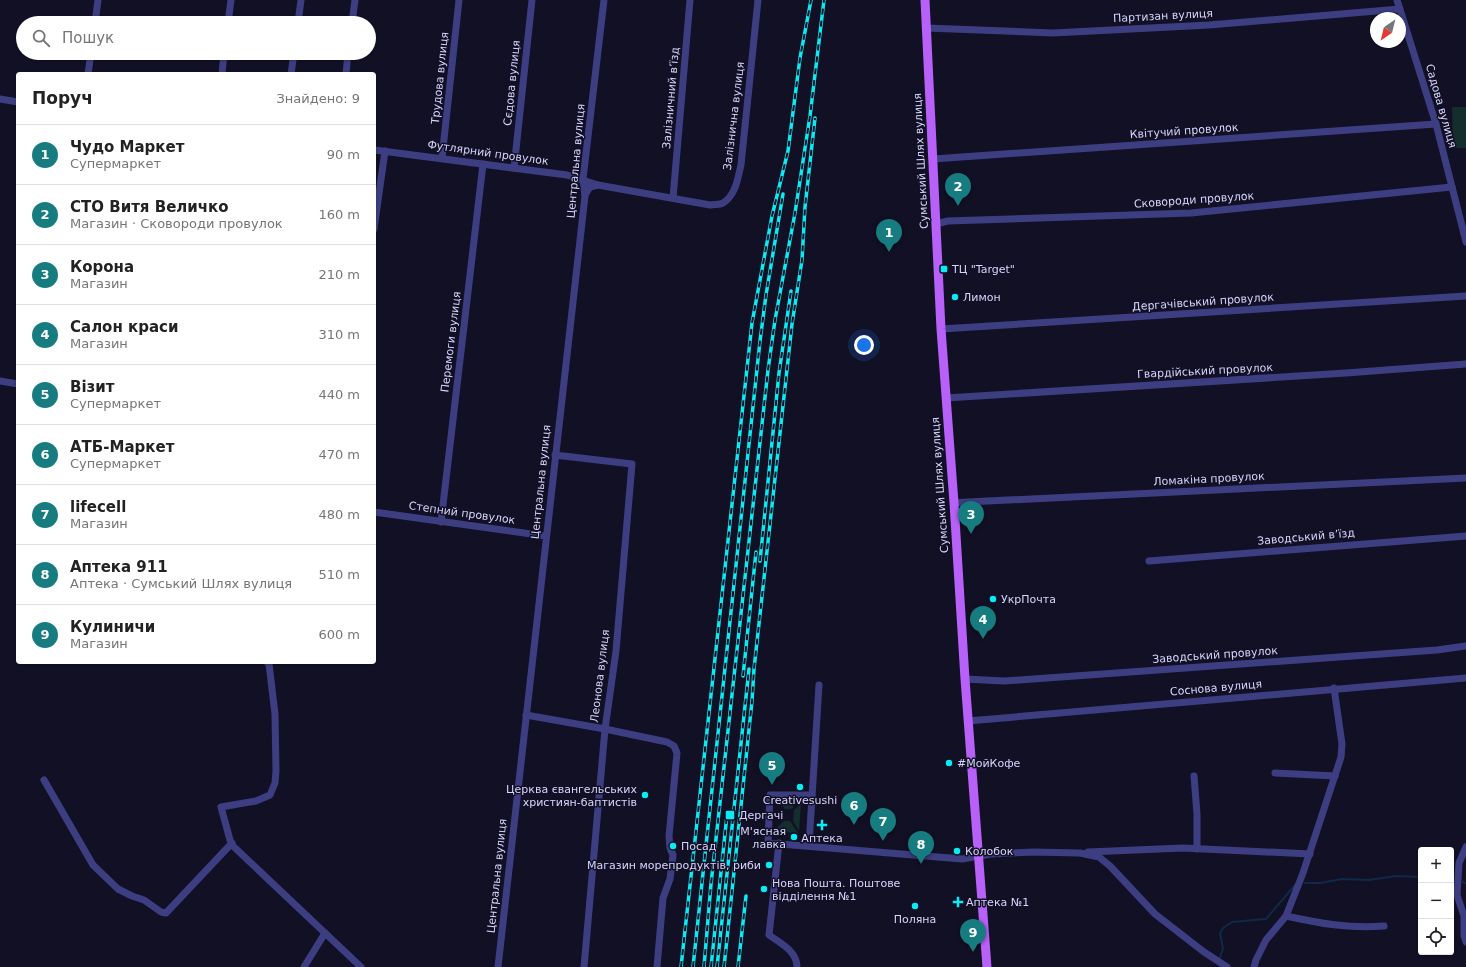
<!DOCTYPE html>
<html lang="uk">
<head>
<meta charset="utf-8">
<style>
  :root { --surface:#fff; --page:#f6f6f6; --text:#222; --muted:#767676; --line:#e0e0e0; --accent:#177c80 }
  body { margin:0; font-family:"DejaVu Sans",sans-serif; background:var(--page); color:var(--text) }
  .controls { position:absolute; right:12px; bottom:12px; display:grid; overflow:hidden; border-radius:4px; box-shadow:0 1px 3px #0004 }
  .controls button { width:36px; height:36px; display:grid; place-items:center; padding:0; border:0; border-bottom:1px solid var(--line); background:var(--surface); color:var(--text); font:20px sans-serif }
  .compass { position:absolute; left:1370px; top:12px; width:36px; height:36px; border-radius:50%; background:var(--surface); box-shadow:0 1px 3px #0004; rotate:215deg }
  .you { position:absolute; left:864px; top:345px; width:14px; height:14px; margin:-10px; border:3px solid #fff; border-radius:50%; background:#1a73e8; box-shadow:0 0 0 6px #1a73e833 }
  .badge { display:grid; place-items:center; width:26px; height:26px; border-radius:50%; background:var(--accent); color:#fff; font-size:13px; font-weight:700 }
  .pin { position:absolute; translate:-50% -33px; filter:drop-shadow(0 1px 2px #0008) }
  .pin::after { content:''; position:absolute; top:21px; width:14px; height:12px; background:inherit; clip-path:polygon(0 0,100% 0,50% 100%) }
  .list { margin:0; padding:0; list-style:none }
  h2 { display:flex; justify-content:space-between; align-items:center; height:52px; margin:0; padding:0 16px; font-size:17px }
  h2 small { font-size:13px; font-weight:400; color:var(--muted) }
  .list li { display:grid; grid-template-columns:26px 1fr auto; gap:12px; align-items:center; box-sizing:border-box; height:60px; padding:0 16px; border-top:1px solid var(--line) }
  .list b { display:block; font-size:15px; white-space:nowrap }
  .list p { margin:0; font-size:13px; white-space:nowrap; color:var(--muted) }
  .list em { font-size:13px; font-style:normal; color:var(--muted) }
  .icon { flex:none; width:22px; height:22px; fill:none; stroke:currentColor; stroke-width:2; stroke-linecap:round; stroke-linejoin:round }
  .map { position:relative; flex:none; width:1466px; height:967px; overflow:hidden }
  .search { position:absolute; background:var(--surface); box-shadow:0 1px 3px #0004; left:16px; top:16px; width:360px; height:44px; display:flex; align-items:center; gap:10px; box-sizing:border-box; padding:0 14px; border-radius:22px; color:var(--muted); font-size:15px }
  .panel { position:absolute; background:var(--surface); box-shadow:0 1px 3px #0004; left:16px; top:72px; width:360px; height:592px; border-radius:4px }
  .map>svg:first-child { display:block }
  .green { fill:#132e2c }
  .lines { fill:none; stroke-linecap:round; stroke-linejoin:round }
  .stream { stroke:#102948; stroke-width:2 }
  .minor { stroke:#3d3e82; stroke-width:7 }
  .major { stroke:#b761f8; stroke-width:9 }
  .rail-casing { stroke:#0aebf4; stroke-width:3.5 }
  .rail { stroke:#121025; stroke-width:2; stroke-dasharray:6; stroke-linecap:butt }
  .poi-dot { fill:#0aebf4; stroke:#121025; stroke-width:1.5 }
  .labels { text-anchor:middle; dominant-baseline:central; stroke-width:3; stroke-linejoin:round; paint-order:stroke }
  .street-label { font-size:11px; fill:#d7d5fd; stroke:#121025 }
  .poi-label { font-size:11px; fill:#d7d5fd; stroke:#121025; text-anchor:start }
</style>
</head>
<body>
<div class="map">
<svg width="1466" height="967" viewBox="0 0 1466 967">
  <rect width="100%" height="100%" fill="#121025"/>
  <!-- green -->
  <g class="green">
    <path d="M1452 107H1466V148H1453Z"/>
    <path d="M777 798 794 799 793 808 791 809H785Z"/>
    <path d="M801 804 799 831 793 821 794 810Z"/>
    <path d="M784 821H790L798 833 773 831Z"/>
  </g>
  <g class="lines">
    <!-- stream -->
    <g class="stream">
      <path d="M1451 882H1452"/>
      <path d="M1463 882 1466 883"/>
      <path d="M1305 883H1320L1342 879 1369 880 1396 876 1421 877"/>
      <path d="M1219 960 1223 949 1220 933 1223 928 1232 922 1266 919 1295 885"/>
    </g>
    <!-- minor -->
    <g class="minor">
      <path d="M1397 0 1436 124 1466 242"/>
      <path d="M95 23 98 0"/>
      <path d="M228 23 231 0"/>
      <path d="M298 23 301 0"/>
      <path d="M352 23 355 0"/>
      <path d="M926 28 1053 33 1209 25 1400 9"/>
      <path d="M88 74 91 53"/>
      <path d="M222 74 224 53"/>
      <path d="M291 74 294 53"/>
      <path d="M346 74 348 53"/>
      <path d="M0 99 18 102"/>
      <path d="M374 150 567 175 598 185"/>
      <path d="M442 158 459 0"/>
      <path d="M933 159 1436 124"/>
      <path d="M514 168 532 0"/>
      <path d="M585 195 590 187 598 185 710 205C714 204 720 205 723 203 736 195 738 177 741 165L758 0"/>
      <path d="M673 198 690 0"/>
      <path d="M936 224 948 221 1191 213 1452 187"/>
      <path d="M374 229 385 151"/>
      <path d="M941 329 1466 296"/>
      <path d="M0 381 18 384"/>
      <path d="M946 398 1346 373 1466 364"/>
      <path d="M555 455 632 464 616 651 605 729 584 967"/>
      <path d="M954 503 967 502 1466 478"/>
      <path d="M374 512 546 536"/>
      <path d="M441 522 483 164"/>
      <path d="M1149 561 1466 536"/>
      <path d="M267 662 269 664 275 714 276 771 275 783 270 795 256 801 221 807 230 840 233 846 361 967"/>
      <path d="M965 679 1004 681 1353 656 1437 650 1466 646"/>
      <path d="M526 715 605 729 667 742 674 746 677 753 669 836 670 848 673 855 670 879 663 898 657 967"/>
      <path d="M968 721 1466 678"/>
      <path d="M1275 773 1335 776"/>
      <path d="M1194 776 1197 814V849"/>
      <path d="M44 780 93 865 118 889 132 896 144 900 161 912 166 913 232 843"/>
      <path d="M812 795H770L768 843 962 859 991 854 1034 852 1080 853 1099 857 1110 866 1155 914 1204 952 1227 967"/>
      <path d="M779 843 769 935C780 943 797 951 797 967"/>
      <path d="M809 845 819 685"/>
      <path d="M1466 847 1459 863 1457 895 1464 916V936L1466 942"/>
      <path d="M1088 852 1183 848 1310 854"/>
      <path d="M1286 916C1318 923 1350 929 1384 926"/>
      <path d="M304 967 325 933"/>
      <path d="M498 967 585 196 583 179 604 0"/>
      <path d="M1254 967 1256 960 1266 940 1286 916 1303 873 1341 757 1342 744 1334 688"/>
    </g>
    <!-- major -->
    <path class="major" d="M925 0 941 329 954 503 965 679 987 967"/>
    <!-- rail casing -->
    <g class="rail-casing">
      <g id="rail">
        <path d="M760 561 779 373 791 291"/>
        <path d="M743 676 756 552"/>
        <path d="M681 967 752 323 772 216 788 151 800 58 811 0"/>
        <path d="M693 967 760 341 766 295 783 194"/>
        <path d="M704 967 711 884 768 370 775 320 795 213 810 116 824 0"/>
        <path d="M711 967 727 815"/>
        <path d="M717 967 749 669"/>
        <path d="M724 967 752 701 754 669 792 324 802 260 805 207 815 118"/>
        <path d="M738 967 746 896"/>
      </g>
    </g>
    <!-- rail -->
    <use href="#rail" class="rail"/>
  </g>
  <!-- markers -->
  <g class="poi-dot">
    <rect x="940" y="265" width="8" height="8" rx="2"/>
    <circle cx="955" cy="297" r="4"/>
    <circle cx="993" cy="599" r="4"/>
    <circle cx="949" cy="763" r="4"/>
    <circle cx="800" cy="787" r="4"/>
    <circle cx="645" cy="795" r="4"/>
    <rect x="725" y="810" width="10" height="10" rx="2"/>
    <path d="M820 819h4v4h4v4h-4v4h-4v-4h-4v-4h4z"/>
    <circle cx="794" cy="837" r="4"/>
    <circle cx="673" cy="846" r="4"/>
    <circle cx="957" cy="851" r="4"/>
    <circle cx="769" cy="865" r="4"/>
    <circle cx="764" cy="889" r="4"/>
    <path d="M956 896h4v4h4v4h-4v4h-4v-4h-4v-4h4z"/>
    <circle cx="915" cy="906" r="4"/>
  </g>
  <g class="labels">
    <!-- street labels -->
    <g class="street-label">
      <text transform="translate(1163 16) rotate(-3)">Партизан вулиця</text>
      <text transform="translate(440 78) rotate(-84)">Трудова вулиця</text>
      <text transform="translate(512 83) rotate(-84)">Сєдова вулиця</text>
      <text transform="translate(671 98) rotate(-85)">Залізничний в’їзд</text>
      <text transform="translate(1441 106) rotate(74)">Садова вулиця</text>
      <text transform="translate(734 116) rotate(-83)">Залізнична вулиця</text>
      <text transform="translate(1184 131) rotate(-4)">Квітучий провулок</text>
      <text transform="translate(488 153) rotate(8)">Футлярний провулок</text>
      <text transform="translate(576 161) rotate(-85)">Центральна вулиця</text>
      <text transform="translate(921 161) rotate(-93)">Сумський Шлях вулиця</text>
      <text transform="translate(1194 200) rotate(-4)">Сковороди провулок</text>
      <text transform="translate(1203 302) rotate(-4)">Дергачівський провулок</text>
      <text transform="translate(451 342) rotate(-83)">Перемоги вулиця</text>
      <text transform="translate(1205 371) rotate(-3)">Гвардійський провулок</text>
      <text transform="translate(1209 479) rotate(-3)">Ломакіна провулок</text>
      <text transform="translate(541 482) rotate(-84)">Центральна вулиця</text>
      <text transform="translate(940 485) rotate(-94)">Сумський Шлях вулиця</text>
      <text transform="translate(462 513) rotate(8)">Степний провулок</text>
      <text transform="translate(1306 537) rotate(-5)">Заводський в’їзд</text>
      <text transform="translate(1215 655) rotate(-4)">Заводський провулок</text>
      <text transform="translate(600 676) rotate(-83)">Леонова вулиця</text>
      <text transform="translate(1216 688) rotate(-5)">Соснова вулиця</text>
      <text transform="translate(497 876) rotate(-84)">Центральна вулиця</text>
    </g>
    <!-- poi labels -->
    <g class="poi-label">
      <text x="952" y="269">ТЦ "Target"</text>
      <text x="963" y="297">Лимон</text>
      <text x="1001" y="599">УкрПочта</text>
      <text x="957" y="763">#МойКофе</text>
      <text x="637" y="789" text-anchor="end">Церква євангельських<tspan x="637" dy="13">християн-баптистів</tspan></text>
      <text x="800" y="800" text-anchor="middle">Creativesushi</text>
      <text x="739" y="815">Дергачі</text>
      <text x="786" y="831" text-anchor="end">М'ясная<tspan x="786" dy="13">лавка</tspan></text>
      <text x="822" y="838" text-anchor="middle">Аптека</text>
      <text x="681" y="846">Посад</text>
      <text x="965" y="851">Колобок</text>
      <text x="761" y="865" text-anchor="end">Магазин морепродуктів, риби</text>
      <text x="772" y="883">Нова Пошта. Поштове<tspan x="772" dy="13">відділення №1</tspan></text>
      <text x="966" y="902">Аптека №1</text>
      <text x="915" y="919" text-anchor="middle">Поляна</text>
    </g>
  </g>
</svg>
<div class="controls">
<button>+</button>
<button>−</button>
<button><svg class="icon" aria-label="locate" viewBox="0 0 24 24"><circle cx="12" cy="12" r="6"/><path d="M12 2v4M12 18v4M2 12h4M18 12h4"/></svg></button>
</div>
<svg class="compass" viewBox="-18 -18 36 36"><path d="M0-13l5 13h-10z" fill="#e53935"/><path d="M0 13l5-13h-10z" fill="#767676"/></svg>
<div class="you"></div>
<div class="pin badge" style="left:889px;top:252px">1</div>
<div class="pin badge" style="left:958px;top:206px">2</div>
<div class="pin badge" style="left:971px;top:534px">3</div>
<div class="pin badge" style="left:983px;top:639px">4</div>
<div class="pin badge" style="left:772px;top:785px">5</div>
<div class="pin badge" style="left:854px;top:825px">6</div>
<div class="pin badge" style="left:883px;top:841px">7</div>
<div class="pin badge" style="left:921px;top:864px">8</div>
<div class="pin badge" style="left:973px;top:952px">9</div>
<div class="search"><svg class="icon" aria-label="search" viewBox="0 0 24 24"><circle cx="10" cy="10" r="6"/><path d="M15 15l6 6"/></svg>Пошук</div>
<section class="panel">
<h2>Поруч<small>Знайдено: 9</small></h2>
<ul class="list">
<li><span class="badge">1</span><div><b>Чудо Маркет</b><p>Супермаркет</p></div><em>90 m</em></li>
<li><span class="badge">2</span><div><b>СТО Витя Величко</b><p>Магазин · Сковороди провулок</p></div><em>160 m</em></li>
<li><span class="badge">3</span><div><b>Корона</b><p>Магазин</p></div><em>210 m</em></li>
<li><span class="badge">4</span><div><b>Салон краси</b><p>Магазин</p></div><em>310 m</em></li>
<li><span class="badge">5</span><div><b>Візит</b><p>Супермаркет</p></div><em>440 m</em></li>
<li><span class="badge">6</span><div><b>АТБ-Маркет</b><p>Супермаркет</p></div><em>470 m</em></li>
<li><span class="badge">7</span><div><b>lifecell</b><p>Магазин</p></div><em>480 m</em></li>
<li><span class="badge">8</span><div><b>Аптека 911</b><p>Аптека · Сумський Шлях вулиця</p></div><em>510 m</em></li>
<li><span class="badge">9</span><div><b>Кулиничи</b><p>Магазин</p></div><em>600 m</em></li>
</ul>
</section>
</div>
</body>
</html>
